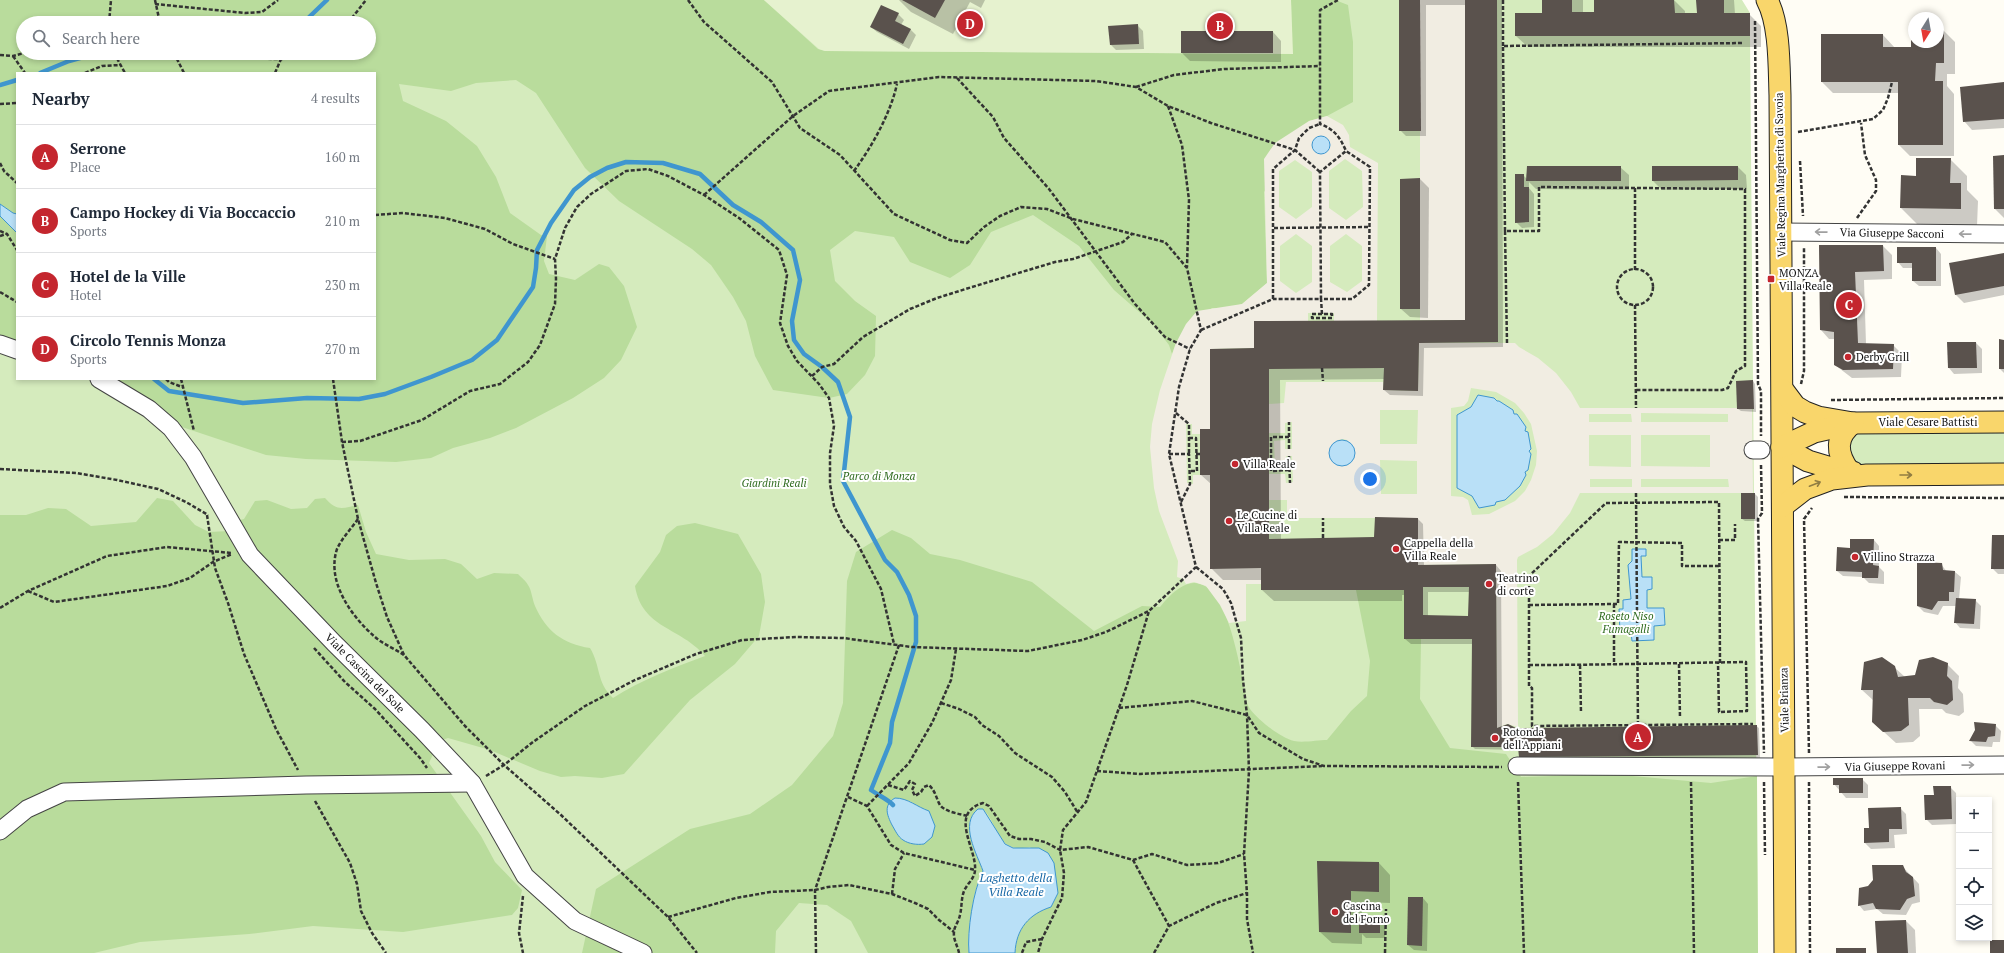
<!DOCTYPE html>
<html lang="en">
<head>
<meta charset="utf-8">
<style>
  :root { --surface:#fff; --page:#f6f6f7; --text:#1f2937; --muted:#747a83; --line:#e0e1e3; --accent:#c4262e }
  body { margin:0; font-family:"PT Serif",serif; background:var(--page); color:var(--text) }
  .controls { position:absolute; right:12px; bottom:12px; display:grid; overflow:hidden; border-radius:0px; box-shadow:0 2px 6px #0003 }
  .controls button { width:36px; height:36px; display:grid; place-items:center; padding:0; border:0; border-bottom:1px solid var(--line); background:var(--surface); color:var(--text); font:20px sans-serif }
  .compass { position:absolute; left:1908px; top:12px; width:36px; height:36px; border-radius:50%; background:var(--surface); box-shadow:0 2px 6px #0003; rotate:191deg }
  .you { position:absolute; left:1370px; top:479px; width:14px; height:14px; margin:-10px; border:3px solid #fff; border-radius:50%; background:#1a73e8; box-shadow:0 0 0 6px #1a73e833 }
  .badge { display:grid; place-items:center; width:26px; height:26px; border-radius:50%; background:var(--accent); color:#fff; font-size:13px; font-weight:700 }
  .pin { position:absolute; translate:-50% -50%; border:2px solid #fff; box-shadow:0 1px 4px #0006 }
  .list { margin:0; padding:0; list-style:none }
  h2 { display:flex; justify-content:space-between; align-items:center; height:52px; margin:0; padding:0 16px; font-size:17px }
  h2 small { font-size:13px; font-weight:400; color:var(--muted) }
  .list li { display:grid; grid-template-columns:26px 1fr auto; gap:12px; align-items:center; box-sizing:border-box; height:64px; padding:0 16px; border-top:1px solid var(--line) }
  .list b { display:block; font-size:15px; white-space:nowrap }
  .list p { margin:0; font-size:13px; white-space:nowrap; color:var(--muted) }
  .list em { font-size:13px; font-style:normal; color:var(--muted) }
  .icon { flex:none; width:22px; height:22px; fill:none; stroke:currentColor; stroke-width:2; stroke-linecap:round; stroke-linejoin:round }
  .map { position:relative; flex:none; width:2004px; height:953px; overflow:hidden }
  .search { position:absolute; background:var(--surface); box-shadow:0 2px 6px #0003; left:16px; top:16px; width:360px; height:44px; display:flex; align-items:center; gap:10px; box-sizing:border-box; padding:0 14px; border-radius:22px; color:var(--muted); font-size:15px }
  .panel { position:absolute; background:var(--surface); box-shadow:0 2px 6px #0003; left:16px; top:72px; width:360px; height:308px; border-radius:0px }
  .map>svg:first-child { display:block }
  .green { fill:#d5ebbd; fill-rule:evenodd }
  .forest { fill:#b9dc9c; fill-rule:evenodd }
  .pitch { fill:#e6f2cf }
  .plaza { fill:#f1ede2; fill-rule:evenodd }
  .water { fill:#b9e0f7; stroke:#3f96cf }
  .shadow { fill:#0003; fill-rule:evenodd }
  .lines { fill:none; stroke-linecap:round; stroke-linejoin:round }
  .stream { stroke:#3f96cf; stroke-width:4.5 }
  .building { fill:#5a524d; fill-rule:evenodd }
  .minor-casing { stroke:#444; stroke-width:19 }
  .major-casing { stroke:#222; stroke-width:23 }
  .path { stroke:#333; stroke-width:2.5; stroke-dasharray:4 2; stroke-linecap:butt }
  .minor { stroke:#fff; stroke-width:17 }
  .major { stroke:#f9d66b; stroke-width:21 }
  .oneway { stroke:#a0a0a0 }
  .oneway2 { stroke:#917d42 }
  .poi-dot { fill:#c4262e; stroke:#fff; stroke-width:1.5 }
  .labels { text-anchor:middle; dominant-baseline:central; stroke-width:4; stroke-linejoin:round; paint-order:stroke }
  .street-label { font-size:11px; fill:#111; stroke:#fff }
  .poi-label { font-size:11px; fill:#111; stroke:#fff; text-anchor:start }
  .park-label { font-size:11px; font-style:italic; fill:#2f6b1f; stroke:#fff }
  .water-label { font-size:12px; font-style:italic; fill:#1768a6; stroke:#fff }
</style>
</head>
<body>
<div class="map">
<svg width="2004" height="953" viewBox="0 0 2004 953">
  <rect width="100%" height="100%" fill="#fffdf5"/>
  <!-- green -->
  <g class="green">
    <path d="M0 0H1742L1750 13V36L1758 953H0ZM23 23H369V53H23ZM17 73H375V379H17Z"/>
    <path d="M2004 431V465H1863L1851 460 1846 444 1854 433Z"/>
  </g>
  <!-- forest -->
  <g class="forest">
    <path d="M0 0H764L818 49 825 51 1292 54 1291 0H1335L1348 5 1353 42V102L1327 116 1309 121 1264 192 1267 283 1242 304 1228 308H1212L1176 343 1172 354 1169 345 1153 324 1114 290 1079 246 1033 215 991 232 970 265 950 278 910 262 894 237 855 231 830 250 835 281 855 301 876 316 875 356 865 375 847 394 829 398 773 390 755 356 746 321 733 297 711 265 692 249 619 201 585 168 536 93 516 80 476 83 451 91 399 84 403 101 446 121 477 146 496 177 510 213 541 235 547 236 544 261 549 274 575 280 599 264 609 267 624 286 637 327 621 360 604 378 573 398 516 428 490 438 453 448 431 458 396 462 306 459 266 455 173 424 111 379H375V73H17V214L13 213 0 204ZM23 23H369V53H23Z"/>
    <path d="M0 216 17 233V345L0 338Z"/>
    <path d="M157 498 173 501 195 525 209 532 229 531 236 521 244 519 255 501 267 500 291 509 307 508 315 499 325 498C337 512 343 508 358 505L366 532 376 554 409 560 445 559 461 564 477 579 494 573 518 574C521 577 526 581 528 585 532 591 532 599 535 606 546 631 563 644 590 648 601 666 596 682 613 698 641 680 673 668 705 656 681 627 642 629 635 586L660 552 666 535 677 526 695 523 738 534 761 574 765 602 759 636 735 664 690 700 624 774 602 778 575 776 561 777 540 771 490 750 448 738 439 741 429 763 481 836 495 862 522 890 518 908 512 915 403 932 313 926 249 934 140 942 94 953H0V515H26L48 508 66 509 91 526 136 522Z"/>
    <path d="M892 530 911 538 930 554 960 560 1032 582 1094 631 1142 606 1160 607C1216 537 1234 639 1243 680 1245 688 1245 702 1250 709 1259 721 1280 737 1294 741 1303 743 1318 740 1327 740L1351 711 1367 696 1370 661 1356 590H1404L1405 639H1421L1420 699 1450 748 1506 754 1521 777 1610 774 1711 783 1757 776 1758 953H1015C1016 929 1029 914 1051 907L1058 893 1056 879 1030 847C996 854 1000 826 983 809H978C959 823 976 854 983 871 973 890 967 931 969 953H868L851 921 827 905 799 903 776 931 775 953H582L596 889 690 829 750 814 792 785 833 736 843 703 847 581 856 552ZM910 801 919 808 929 811 917 845 902 840 893 826Z"/>
  </g>
  <!-- pitch -->
  <path class="pitch" d="M764 0H1291L1293 54 825 51 819 49Z"/>
  <!-- plaza -->
  <g class="plaza">
    <rect x="1420" y="0" width="45" height="320"/>
    <path d="M1327 116 1343 125 1349 135 1350 147 1378 163 1377 321H1334V313H1308V321H1255L1254 348 1210 349V429H1200V434H1192V424H1186L1187 483 1193 484V475H1210V568H1261V584H1246V621L1229 623 1220 605 1206 586 1194 582 1186 584 1183 579 1177 577 1178 561 1159 511 1154 488 1150 447 1152 424 1160 390 1176 343 1186 324 1197 311 1242 304 1267 283 1264 159 1275 143 1309 121ZM1345 159 1362 171 1363 207 1346 220 1329 208V171ZM1295 160 1312 172V207L1296 219 1279 207V171ZM1296 234 1312 246V282L1296 293 1280 281V246ZM1346 234 1362 246V281L1347 292 1330 282V246Z"/>
    <path d="M1419 343H1515L1519 347 1538 358 1556 373 1571 392 1580 408H1737V409H1752L1753 493H1580L1570 513 1553 534 1537 547 1518 557 1517 560 1518 727 1507 724 1497 728 1496 564 1418 565V518H1287V500H1269V474H1285L1286 483 1293 482 1292 456H1286V466L1275 467 1274 441 1285 440V449H1292V422L1285 423V433H1269V404L1284 403 1286 382H1383L1384 390 1418 391ZM1471 388 1496 392 1515 403 1524 413 1531 424 1537 451 1536 465 1531 480 1525 491 1515 501 1489 514 1472 515 1468 500 1463 497 1451 496V408L1464 406 1468 401ZM1380 410H1418L1417 444H1380ZM1641 413 1728 414V422H1641ZM1589 414H1631L1632 422H1589ZM1589 435H1631V467L1589 466ZM1641 435H1710V467L1641 466ZM1343 439 1347 440 1354 459 1348 465 1333 462 1329 454 1338 440ZM1380 460 1417 461V494H1381ZM1590 479H1632V487H1590ZM1641 479H1728L1729 487H1641Z"/>
  </g>
  <!-- water -->
  <g class="water">
    <circle cx="1321" cy="145" r="9"/>
    <path d="M0 204 13 213 17 214V233L0 216Z"/>
    <path d="M1478 395 1494 398 1497 401H1499L1513 410 1514 414H1517L1526 427 1525 431 1528 432 1531 449 1529 451 1531 454 1528 470 1525 472 1526 475 1520 486 1505 500 1496 502 1495 505 1479 508 1472 496 1457 488V415L1471 407Z"/>
    <circle cx="1342" cy="453" r="13"/>
    <path d="M1632 549H1646V556H1641L1642 577H1652V589L1647 590V608H1664L1665 625 1654 626V640L1632 641 1631 632 1620 633 1619 609H1623V600L1631 599 1628 565 1632 561Z"/>
    <path d="M895 798C908 798 917 807 929 811L935 826 932 837 924 844C917 845 909 844 903 840 898 837 895 830 892 825 887 815 883 805 895 798Z"/>
    <path d="M978 809H983L1005 844 1013 848H1039L1048 853 1054 863 1058 893 1051 907C1029 914 1016 929 1015 953H969C967 931 973 891 983 871 977 854 959 824 978 809Z"/>
  </g>
  <!-- shadow -->
  <g class="shadow">
    <path d="M899 0H985L981 8 970 2 953 34 911 12Z"/>
    <path d="M1400 0H1502L1503 347 1424 348 1423 396 1390 395 1384 390V379L1280 380 1281 539 1374 538 1418 519 1423 524 1424 566 1496 565 1501 571 1502 727 1515 729 1756 726 1759 728 1760 758 1522 759 1520 756V750L1475 749 1472 746 1473 644H1411L1405 639V595H1402V601H1274L1262 590V580H1223L1211 568V484L1201 475 1211 430 1255 349 1466 321V5H1426V136H1406L1400 130ZM1428 592H1469V617L1428 616Z"/>
    <path d="M1543 0H1583V13H1595V0H1674L1685 11V14H1698L1697 0H1734L1735 14H1749L1761 26V47H1528L1516 36 1543 14Z"/>
    <path d="M898 14 904 20 901 25 910 29 916 35 909 49 877 32 871 27Z"/>
    <path d="M1137 25 1143 31 1144 49 1116 50 1111 45Z"/>
    <path d="M1914 30V42H1938V31H1944L1955 42V74H1947V86L1954 94V156H1910L1899 145V93H1833L1822 82V35H1883L1895 48H1912Z"/>
    <path d="M1273 32 1281 41V62L1190 61 1182 53Z"/>
    <path d="M2004 83V128L1972 130 1964 121Z"/>
    <path d="M2004 156V218L1995 209Z"/>
    <path d="M1950 159 1967 176V190L1978 201 1977 226 1918 225 1901 208 1902 176 1917 177Z"/>
    <path d="M1620 167 1629 175V190L1536 189 1529 182V188L1534 194V227L1522 228 1516 222 1523 175 1527 179Z"/>
    <path d="M1653 167H1738L1746 175 1747 189 1662 190 1653 181Z"/>
    <path d="M1420 179 1429 188 1428 318 1410 317 1401 309V180Z"/>
    <path d="M1820 246H1883L1892 255V279L1864 280 1866 344 1893 345 1902 354 1901 377 1852 378 1835 365V339H1829L1821 330Z"/>
    <path d="M1936 248 1941 254V286H1919L1913 281V268H1903L1898 262Z"/>
    <path d="M2004 254V295L1964 303 1955 294Z"/>
    <path d="M1797 269 1803 272 1802 279 1797 276Z"/>
    <path d="M2004 341V373L2000 369Z"/>
    <path d="M1976 343 1982 349V373L1954 374 1949 368Z"/>
    <path d="M1753 381 1755 384 1756 412 1741 411 1738 409Z"/>
    <path d="M1742 494H1755L1758 497V521H1745L1742 519Z"/>
    <path d="M2004 536V574H1998L1992 568Z"/>
    <path d="M1874 540 1879 546V567L1884 572V584L1869 583 1863 577 1843 576 1837 571 1851 549Z"/>
    <path d="M1941 564 1947 572H1955L1961 577 1959 599 1975 600 1981 606 1980 629 1960 628 1955 622 1956 606H1943L1938 615 1924 612 1918 606Z"/>
    <path d="M1947 664 1959 676 1958 688 1963 694 1964 712 1959 716 1946 713 1942 709H1919L1920 736 1913 742 1896 743 1873 722 1874 701 1862 690 1894 667 1905 677 1916 676Z"/>
    <path d="M1995 725 2001 731 2000 742H1993L1992 747 1976 746 1971 741Z"/>
    <path d="M1862 779 1868 785V798H1846L1834 784Z"/>
    <path d="M1950 787 1956 793 1957 824 1932 825 1926 819 1935 796Z"/>
    <path d="M1900 808 1906 814 1907 834 1894 835 1895 848 1871 849 1865 843 1870 829Z"/>
    <path d="M1318 862 1379 863 1390 875V903L1362 902V919H1379L1385 925V938H1366L1362 934V944L1332 943 1320 932Z"/>
    <path d="M1902 866 1919 884 1920 902 1912 904 1906 915 1883 914 1877 909 1864 911 1859 905 1868 887Z"/>
    <path d="M1423 898 1428 904 1427 951 1414 950 1408 945Z"/>
    <path d="M1906 921 1915 930 1916 953H1878Z"/>
  </g>
  <g class="lines">
    <!-- stream -->
    <g class="stream">
      <path d="M195 23 202 21 208 23"/>
      <path d="M303 23 327 0"/>
      <path d="M40 73 69 61 98 53"/>
      <path d="M0 85 17 80"/>
      <path d="M154 379 169 391 243 403 307 398 359 399 385 394 431 377 472 360 497 340 533 287 536 268 537 250 551 223 574 190 590 177 607 168 626 162 663 163 700 174 733 205 761 222 793 250 800 280 792 321 794 340 804 354 822 367 838 382 850 417 843 481 885 560 897 572 909 595 916 616V642L892 722 890 743 871 790C878 795 889 800 893 805"/>
    </g>
  </g>
  <!-- building -->
  <g class="building">
    <path d="M902 0H945L935 18Z"/>
    <path d="M1399 0H1420L1421 131H1399Z"/>
    <path d="M1465 0H1497L1498 342 1419 343 1418 391 1383 390 1384 368 1269 369V539L1374 537 1375 517 1418 518V565L1496 564 1497 728 1508 724 1516 728 1757 725 1758 755 1519 757 1518 747H1471L1472 639H1404V590H1261V568L1210 569V475H1200V429H1210V349L1254 348V321L1465 320ZM1423 587H1469L1468 616 1423 615Z"/>
    <path d="M1542 0H1572V12H1594V0H1674L1675 13H1697L1696 0H1724V13H1750V36H1515V13H1542Z"/>
    <path d="M881 5 899 13 895 21 911 29 903 44 870 27Z"/>
    <path d="M1138 24 1139 44 1110 45 1108 26Z"/>
    <path d="M1911 29H1914V42H1938V30H1944V63H1936L1935 81H1943V145H1898V82H1821V34H1883V47H1911Z"/>
    <rect x="1181" y="31" width="92" height="22"/>
    <path d="M2004 82V119L1963 122 1960 87Z"/>
    <path d="M2004 155V209H1994L1993 156Z"/>
    <path d="M1916 158H1951L1950 183H1961V209L1900 208 1901 175 1916 176Z"/>
    <path d="M1527 166H1621V181H1526Z"/>
    <path d="M1652 166H1738V180L1652 181Z"/>
    <path d="M1515 174H1524V187H1529V222L1515 223Z"/>
    <path d="M1420 178V309H1400V179Z"/>
    <path d="M1819 245H1883L1884 271 1855 272 1858 343 1894 344 1893 369 1843 370 1834 365V332L1820 330Z"/>
    <path d="M1897 247H1936V281H1912V263H1897Z"/>
    <path d="M2004 253V286L1955 295 1949 263Z"/>
    <path d="M1999 339 2004 340V369H1999Z"/>
    <path d="M1947 342H1976L1977 368H1948Z"/>
    <path d="M1753 380 1754 409H1737L1736 381Z"/>
    <rect x="1741" y="493" width="14" height="26"/>
    <path d="M1992 535H2004V569H1991Z"/>
    <path d="M1850 539H1874L1873 565 1879 566 1878 578H1862V572L1836 571 1837 547 1850 548Z"/>
    <path d="M1917 562 1942 563 1943 570 1955 571 1954 592H1949V601H1938L1932 610 1917 606Z"/>
    <path d="M1956 598 1976 599 1974 624 1954 623Z"/>
    <path d="M1882 657 1895 666 1898 677 1915 675 1919 660 1933 657 1948 663 1947 676 1952 681 1953 700 1947 705 1934 702 1930 698H1908L1909 725 1901 731 1883 732 1872 722 1873 690H1861L1864 662Z"/>
    <path d="M1974 722 1996 724 1995 736 1988 737 1986 742 1969 741 1975 730Z"/>
    <path d="M1833 778H1863V793H1839V785H1833Z"/>
    <path d="M1933 786H1951L1952 819 1925 820 1924 795H1934Z"/>
    <path d="M1901 807 1902 829H1889V842L1864 843V828H1869L1868 808Z"/>
    <path d="M1317 861 1379 862V892L1351 891V933L1319 932Z"/>
    <path d="M1872 865H1903L1906 872 1913 877 1915 896 1907 899 1900 910 1876 909 1873 903 1858 906 1859 888 1868 886 1873 880Z"/>
    <path d="M1408 897H1423L1422 946 1407 945Z"/>
    <rect x="1359" y="918" width="21" height="15"/>
    <path d="M1906 920 1908 953H1877L1875 921Z"/>
    <rect x="1990" y="940" width="14" height="13"/>
    <rect x="1836" y="948" width="30" height="5"/>
  </g>
  <g class="lines">
    <!-- minor casing -->
    <g class="minor-casing">
      <g id="minor">
        <path d="M1781 232 2004 234"/>
        <path d="M0 344 17 350"/>
        <path d="M99 379 149 409 171 428 193 457 250 555 334 643 422 730 472 783 525 876 575 921 643 953"/>
        <path d="M1753 450H1761"/>
        <path d="M1517 766 1785 767 2004 765"/>
        <path d="M0 831 27 809 64 792 306 785 472 783"/>
      </g>
    </g>
    <!-- major casing -->
    <g class="major-casing">
      <g id="major">
        <path d="M1767 0C1780 24 1779 67 1780 95L1785 953"/>
        <path d="M1783 390 1795 406 1805 412 1818 417 1853 423 2004 422"/>
        <path d="M1782 447 1808 461 1828 467 1853 472"/>
        <path d="M1782 447 1814 432 1845 425"/>
        <path d="M1849 471C1836 453 1835 437 1853 423"/>
        <path d="M1783 506 1805 489 1832 479 1867 475 2004 474"/>
      </g>
    </g>
    <!-- path -->
    <g class="path">
      <path d="M155 0 160 23"/>
      <path d="M688 0 704 22 772 82 800 128 840 155 894 214 950 240 967 243 984 227 1000 216 1021 207 1047 209 1073 219 1165 242 1187 268 1201 330 1190 349 1179 387 1169 454 1196 567 1149 611 1127 685 1086 802 1063 830 1060 850 1064 873 1062 898 1042 939 1038 953"/>
      <path d="M1503 0V46"/>
      <path d="M155 4 245 13 262 12 278 0"/>
      <path d="M1755 21 1758 384 1761 391V436"/>
      <path d="M109 23 111 0"/>
      <path d="M348 23 366 0"/>
      <path d="M114 53 125 73"/>
      <path d="M174 53 184 73"/>
      <path d="M190 53C205 57 218 55 233 55 257 57 283 64 307 53"/>
      <path d="M0 55 13 56 24 53"/>
      <path d="M13 56 25 73"/>
      <path d="M85 73 102 66 120 65"/>
      <path d="M275 73 281 59"/>
      <path d="M957 78 993 117 1004 138 1049 189 1135 304 1165 337 1190 349"/>
      <path d="M1136 87 1174 75 1224 69 1320 66"/>
      <path d="M0 104 17 103"/>
      <path d="M1168 106 1182 145 1189 200 1187 267"/>
      <path d="M1798 132 1873 119 1883 110 1888 98 1892 82"/>
      <path d="M1800 161 1803 216"/>
      <path d="M0 163 4 171 17 183"/>
      <path d="M854 171C872 146 890 115 897 84"/>
      <path d="M704 195 793 116 829 91 939 77 1096 81 1136 87 1168 106 1211 123 1295 150 1320 172"/>
      <path d="M375 215 403 213 445 218 485 229 513 244 555 259"/>
      <path d="M1857 218 1876 191V180L1865 155 1861 123"/>
      <path d="M1274 228 1370 227"/>
      <path d="M0 231 7 234 17 250"/>
      <path d="M1505 231 1503 46 1743 43"/>
      <path d="M0 236 6 234"/>
      <circle cx="1635" cy="287" r="18"/>
      <path d="M1635 270V188"/>
      <path d="M0 292 17 302"/>
      <path d="M1273 299V169L1295 150 1299 138 1309 128 1320 124"/>
      <path d="M1635 305 1636 408"/>
      <rect x="1312" y="314" width="20" height="4"/>
      <path d="M1322 314 1321 299H1352L1369 285 1370 167 1346 151"/>
      <path d="M1201 330 1273 299H1321L1320 172 1346 151C1340 137 1334 129 1320 124V10L1338 0"/>
      <path d="M1507 343 1505 231H1539V187L1745 189V366L1736 371 1728 388 1722 390H1636"/>
      <path d="M1322 368 1323 381"/>
      <path d="M812 376 822 367 834 364 863 337 910 309 937 298 972 287 1055 262 1073 259 1123 242 1132 234"/>
      <path d="M166 379 169 382 182 387"/>
      <path d="M181 379 194 431"/>
      <path d="M333 379 342 442 358 519 376 583 387 617 404 655 465 726 504 765 561 815 668 917 697 953"/>
      <path d="M1801 384 1804 371V247"/>
      <path d="M1831 400 2004 398"/>
      <path d="M1176 413 1189 424V454"/>
      <path d="M1289 437H1271V471L1289 470"/>
      <path d="M1189 438H1196L1197 471H1190"/>
      <path d="M342 442 360 441 422 420 470 391 500 384 528 362 540 345 555 304 556 279 555 259 565 228 577 207 591 194 626 171 648 169 668 176 704 195 739 218 779 250 787 275 780 323 788 346 797 361 819 384 829 398 834 426 830 453V484L834 506 844 527 856 541 881 589 894 644"/>
      <path d="M1289 449V422"/>
      <path d="M1169 454H1189L1190 484 1181 502"/>
      <path d="M1196 454H1200"/>
      <path d="M1289 456 1290 483"/>
      <path d="M1761 465 1762 513 1758 519 1764 753"/>
      <path d="M0 469 76 473 117 480 158 489 186 502 208 515"/>
      <path d="M1636 493 1638 727"/>
      <path d="M1844 497 2004 498"/>
      <path d="M207 515 215 568 228 603 244 654 276 729 298 770"/>
      <path d="M358 519C351 529 342 538 337 549 326 582 352 617 375 637 383 644 395 649 404 655"/>
      <path d="M1323 538V518"/>
      <path d="M1719 540H1735V524"/>
      <path d="M1196 567 1223 589 1231 603 1241 638 1243 680 1247 715 1249 771 1244 854 1247 893V919L1253 953"/>
      <path d="M28 591 54 602 167 586 190 578 213 562 232 554"/>
      <path d="M1614 604V665"/>
      <path d="M1529 605 1618 604 1619 542 1682 543V566H1719"/>
      <path d="M0 608 28 591 107 556 167 547 231 553"/>
      <path d="M314 648 345 682 375 709 420 758 427 768"/>
      <path d="M1720 663 1719 502 1606 503 1529 576V686L1532 688V726L1753 724"/>
      <path d="M1679 664 1680 718"/>
      <path d="M1529 665C1602 665 1674 663 1746 662L1747 711 1719 712 1718 663"/>
      <path d="M1580 665 1581 713"/>
      <path d="M941 703 959 709 975 717 982 725 999 736 1015 753 1052 777 1065 792 1078 813"/>
      <path d="M1119 708 1192 701 1247 715 1259 733 1303 759 1324 766 1502 767"/>
      <path d="M1809 753 1804 519 1812 508"/>
      <path d="M1097 771 1140 774 1322 766"/>
      <path d="M486 776 504 765 533 742 585 706 635 680 696 654 742 640 796 637 843 638 912 647 1028 651 1082 640 1106 632 1149 611"/>
      <path d="M1518 782 1524 953"/>
      <path d="M1691 782 1694 953"/>
      <path d="M1764 782 1765 855"/>
      <path d="M1809 782 1810 953"/>
      <path d="M888 785 904 790 910 781 915 784 912 790 915 796 921 792 924 787 929 785C936 792 936 798 940 805 945 812 960 814 968 816"/>
      <path d="M848 797 867 806 891 845 904 853 975 870"/>
      <path d="M315 801 350 863 357 884 361 911 372 933 386 953"/>
      <path d="M867 806 909 763 932 723 951 680 956 649"/>
      <path d="M1133 860 1169 926"/>
      <path d="M892 894 895 869 904 853"/>
      <path d="M523 896 519 933 523 953"/>
      <path d="M668 917 736 898 770 892 815 890 828 887 849 885 892 894 915 903 928 909 939 920 954 932"/>
      <path d="M816 953 815 890 899 645"/>
      <path d="M959 953C958 947 953 939 954 932 954 927 959 921 960 915 962 907 961 899 964 891 967 884 975 878 975 870 977 849 948 813 983 803L989 806 1010 836 1019 839H1031L1045 842 1060 850 1088 847 1133 860 1152 854 1187 865 1218 863 1244 854"/>
      <path d="M1022 953 1026 942 1042 939"/>
      <path d="M1154 953 1169 926 1216 903 1247 893"/>
      <path d="M1385 953 1386 909"/>
    </g>
    <!-- minor -->
    <use href="#minor" class="minor"/>
    <!-- major -->
    <use href="#major" class="major"/>
  </g>
  <!-- one-way arrows -->
  <defs><path id="oneway-shaft" d="M-6 0H5M1.5-3L5.5 0L1.5 3" fill="none" stroke-width="1.6" stroke-linecap="round" stroke-linejoin="round"/></defs>
  <g class="oneway">
    <use href="#oneway-shaft" transform="translate(1821 232) rotate(-179)"/>
    <use href="#oneway-shaft" transform="translate(1965 234) rotate(-179)"/>
    <use href="#oneway-shaft" transform="translate(1968 765) rotate(-1)"/>
    <use href="#oneway-shaft" transform="translate(1824 767) rotate(-1)"/>
  </g>
  <g class="oneway2">
    <use href="#oneway-shaft" transform="translate(1906 475)"/>
    <use href="#oneway-shaft" transform="translate(1815 484) rotate(-21)"/>
  </g>
  <!-- markers -->
  <g class="poi-dot">
    <rect x="1767" y="275" width="8" height="8" rx="2"/>
    <circle cx="1848" cy="357" r="4"/>
    <circle cx="1235" cy="464" r="4"/>
    <circle cx="1229" cy="521" r="4"/>
    <circle cx="1396" cy="549" r="4"/>
    <circle cx="1855" cy="557" r="4"/>
    <circle cx="1489" cy="584" r="4"/>
    <circle cx="1495" cy="738" r="4"/>
    <circle cx="1335" cy="912" r="4"/>
  </g>
  <g class="labels">
    <!-- street labels -->
    <g class="street-label">
      <text transform="translate(1780 175) rotate(-91)">Viale Regina Margherita di Savoia</text>
      <text transform="translate(1892 233) rotate(1)">Via Giuseppe Sacconi</text>
      <text x="1928" y="422">Viale Cesare Battisti</text>
      <text transform="translate(365 673) rotate(45)">Viale Cascina del Sole</text>
      <text transform="translate(1784 700) rotate(-91)">Viale Brianza</text>
      <text transform="translate(1895 766) rotate(-1)">Via Giuseppe Rovani</text>
    </g>
    <!-- poi labels -->
    <g class="poi-label">
      <text x="1779" y="273">MONZA<tspan x="1779" dy="13">Villa Reale</tspan></text>
      <text x="1856" y="357">Derby Grill</text>
      <text x="1243" y="464">Villa Reale</text>
      <text x="1237" y="515">Le Cucine di<tspan x="1237" dy="13">Villa Reale</tspan></text>
      <text x="1404" y="543">Cappella della<tspan x="1404" dy="13">Villa Reale</tspan></text>
      <text x="1863" y="557">Villino Strazza</text>
      <text x="1497" y="578">Teatrino<tspan x="1497" dy="13">di corte</tspan></text>
      <text x="1503" y="732">Rotonda<tspan x="1503" dy="13">dell'Appiani</tspan></text>
      <text x="1343" y="906">Cascina<tspan x="1343" dy="13">del Forno</tspan></text>
    </g>
    <!-- park labels -->
    <g class="park-label">
      <text x="879" y="476">Parco di Monza</text>
      <text x="774" y="483">Giardini Reali</text>
      <text x="1626" y="616">Roseto Niso<tspan x="1626" dy="13">Fumagalli</tspan></text>
    </g>
    <!-- water labels -->
    <g class="water-label">
      <text x="1016" y="877">Laghetto della<tspan x="1016" dy="14">Villa Reale</tspan></text>
    </g>
  </g>
</svg>
<div class="controls">
<button>+</button>
<button>−</button>
<button><svg class="icon" aria-label="locate" viewBox="0 0 24 24"><circle cx="12" cy="12" r="6"/><path d="M12 2v4M12 18v4M2 12h4M18 12h4"/></svg></button>
<button><svg class="icon" aria-label="layers" viewBox="0 0 24 24"><path d="M12 4l9 5-9 5-9-5zM3 14l9 5 9-5"/></svg></button>
</div>
<svg class="compass" viewBox="-18 -18 36 36"><path d="M0-13l5 13h-10z" fill="#e53935"/><path d="M0 13l5-13h-10z" fill="#747a83"/></svg>
<div class="you"></div>
<div class="pin badge" style="left:1638px;top:737px">A</div>
<div class="pin badge" style="left:1220px;top:26px">B</div>
<div class="pin badge" style="left:1849px;top:305px">C</div>
<div class="pin badge" style="left:970px;top:24px">D</div>
<div class="search"><svg class="icon" aria-label="search" viewBox="0 0 24 24"><circle cx="10" cy="10" r="6"/><path d="M15 15l6 6"/></svg>Search here</div>
<section class="panel">
<h2>Nearby<small>4 results</small></h2>
<ul class="list">
<li><span class="badge">A</span><div><b>Serrone</b><p>Place</p></div><em>160 m</em></li>
<li><span class="badge">B</span><div><b>Campo Hockey di Via Boccaccio</b><p>Sports</p></div><em>210 m</em></li>
<li><span class="badge">C</span><div><b>Hotel de la Ville</b><p>Hotel</p></div><em>230 m</em></li>
<li><span class="badge">D</span><div><b>Circolo Tennis Monza</b><p>Sports</p></div><em>270 m</em></li>
</ul>
</section>
</div>
</body>
</html>
